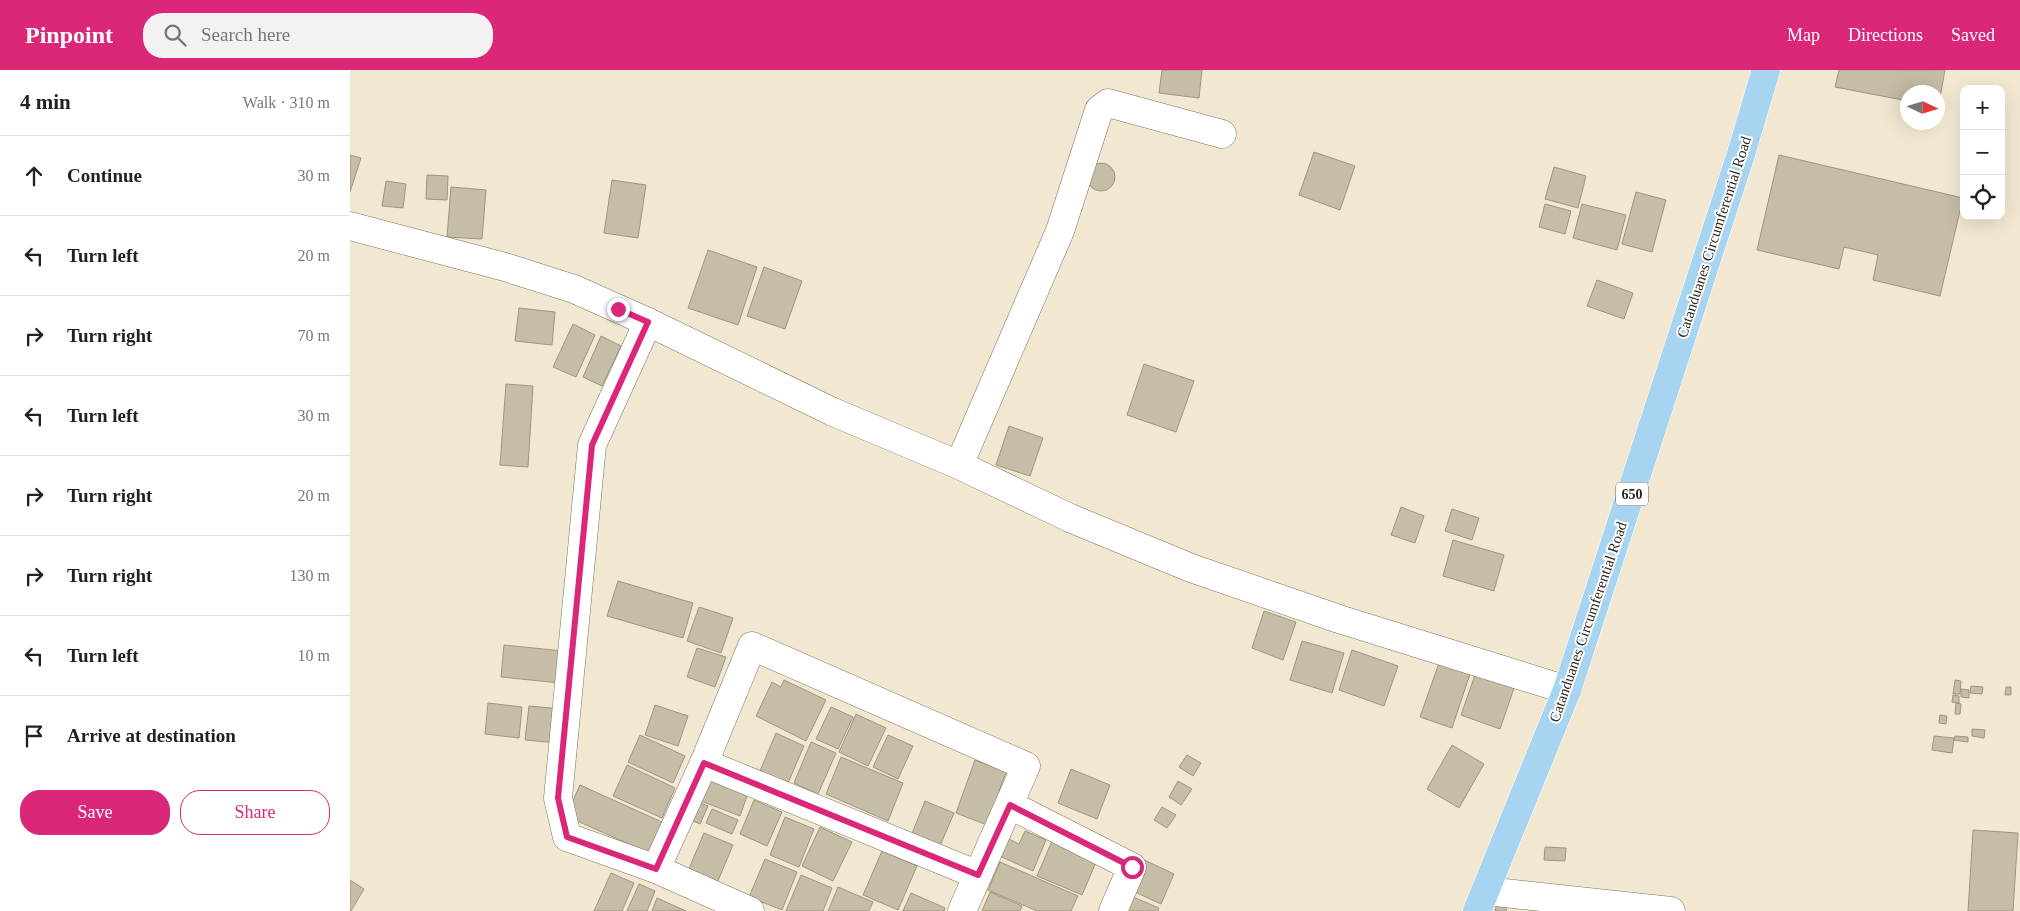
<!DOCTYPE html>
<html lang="en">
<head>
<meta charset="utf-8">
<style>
  :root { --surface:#fff; --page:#f2f2f2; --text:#222; --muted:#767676; --line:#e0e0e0; --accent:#db2777 }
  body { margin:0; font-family:"Times New Roman",serif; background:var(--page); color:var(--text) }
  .controls { position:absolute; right:15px; top:15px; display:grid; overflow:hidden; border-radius:10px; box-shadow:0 5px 20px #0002 }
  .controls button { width:45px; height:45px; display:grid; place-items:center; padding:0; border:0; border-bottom:1px solid var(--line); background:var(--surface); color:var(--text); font:25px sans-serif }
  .compass { position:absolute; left:1550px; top:15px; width:45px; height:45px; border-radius:50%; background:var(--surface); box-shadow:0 5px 20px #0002; rotate:94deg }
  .stop { position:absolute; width:15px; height:15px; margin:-11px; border:4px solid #db2777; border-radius:50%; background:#fff }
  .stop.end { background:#db2777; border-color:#fff; box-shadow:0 1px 5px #0008 }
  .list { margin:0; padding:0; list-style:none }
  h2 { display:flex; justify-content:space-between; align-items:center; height:65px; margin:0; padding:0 20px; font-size:21px }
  h2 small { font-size:16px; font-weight:400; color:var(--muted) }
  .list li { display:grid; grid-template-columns:32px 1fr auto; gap:15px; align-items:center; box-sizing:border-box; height:80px; padding:0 20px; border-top:1px solid var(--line) }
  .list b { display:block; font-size:19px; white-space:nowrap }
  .list em { font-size:16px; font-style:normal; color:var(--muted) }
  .actions { display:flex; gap:10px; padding:15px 20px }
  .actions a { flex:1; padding:11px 0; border:1px solid var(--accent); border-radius:20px; text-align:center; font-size:18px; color:var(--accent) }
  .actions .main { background:var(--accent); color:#fff }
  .icon { flex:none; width:28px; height:28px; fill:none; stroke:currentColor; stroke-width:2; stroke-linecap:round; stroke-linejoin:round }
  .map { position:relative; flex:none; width:1670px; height:841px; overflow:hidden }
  header { display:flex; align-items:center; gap:30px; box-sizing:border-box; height:70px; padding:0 25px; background:var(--accent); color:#fff }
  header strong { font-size:24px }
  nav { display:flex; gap:28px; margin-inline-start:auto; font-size:18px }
  .search { width:350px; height:45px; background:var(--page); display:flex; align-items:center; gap:12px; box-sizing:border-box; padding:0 18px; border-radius:20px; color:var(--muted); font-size:19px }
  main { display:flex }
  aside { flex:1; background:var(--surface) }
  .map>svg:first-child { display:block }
  .building { fill:#c6bda7; stroke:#9e9580 }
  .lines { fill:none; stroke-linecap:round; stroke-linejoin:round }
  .street-casing { stroke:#7c7460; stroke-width:29 }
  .primary-casing { stroke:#fff; stroke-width:29 }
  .street { stroke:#fff; stroke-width:28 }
  .primary { stroke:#a6d4f1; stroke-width:28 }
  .route { stroke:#db2777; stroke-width:6 }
  .labels { text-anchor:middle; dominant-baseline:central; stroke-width:4; stroke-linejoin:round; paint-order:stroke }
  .shield { fill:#fff; stroke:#6b6863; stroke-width:1 }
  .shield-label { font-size:14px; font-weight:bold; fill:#2b2820 }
  .street-label { font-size:15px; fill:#2b2820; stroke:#fff }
</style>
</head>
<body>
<header>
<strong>Pinpoint</strong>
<div class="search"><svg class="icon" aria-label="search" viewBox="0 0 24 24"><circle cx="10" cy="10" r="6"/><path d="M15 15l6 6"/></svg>Search here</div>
<nav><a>Map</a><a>Directions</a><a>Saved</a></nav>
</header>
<main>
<aside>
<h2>4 min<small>Walk · 310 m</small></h2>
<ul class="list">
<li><svg class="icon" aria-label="ahead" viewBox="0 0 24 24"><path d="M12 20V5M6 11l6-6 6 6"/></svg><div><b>Continue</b></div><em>30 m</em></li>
<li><svg class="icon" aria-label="left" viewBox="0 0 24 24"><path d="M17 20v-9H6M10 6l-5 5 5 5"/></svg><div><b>Turn left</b></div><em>20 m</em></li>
<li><svg class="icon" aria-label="right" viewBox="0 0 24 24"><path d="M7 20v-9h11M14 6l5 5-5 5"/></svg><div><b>Turn right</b></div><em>70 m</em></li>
<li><svg class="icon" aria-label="left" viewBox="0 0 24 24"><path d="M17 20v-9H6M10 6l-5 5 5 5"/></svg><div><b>Turn left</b></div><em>30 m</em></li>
<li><svg class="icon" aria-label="right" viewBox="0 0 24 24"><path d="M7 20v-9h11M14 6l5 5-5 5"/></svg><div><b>Turn right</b></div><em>20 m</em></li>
<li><svg class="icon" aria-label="right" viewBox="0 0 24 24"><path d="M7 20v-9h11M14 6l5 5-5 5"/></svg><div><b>Turn right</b></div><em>130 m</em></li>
<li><svg class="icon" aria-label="left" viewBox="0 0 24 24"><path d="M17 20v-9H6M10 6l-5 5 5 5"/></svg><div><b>Turn left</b></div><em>10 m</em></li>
<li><svg class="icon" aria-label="arrive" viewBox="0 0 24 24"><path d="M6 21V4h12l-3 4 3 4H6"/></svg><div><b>Arrive at destination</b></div></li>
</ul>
<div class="actions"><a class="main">Save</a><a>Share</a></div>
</aside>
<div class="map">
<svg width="1670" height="841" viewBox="0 0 1670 841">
  <rect width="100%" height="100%" fill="#f2e8d2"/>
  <!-- building -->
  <g class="building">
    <path d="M812 0H852L849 28 809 23Z"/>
    <path d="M1489 0H1595L1588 38V22H1558V31L1485 17Z"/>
    <path d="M964 82 1005 96 990 140 949 125Z"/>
    <path d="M0 85 11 88 0 122Z"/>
    <path d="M1429 85 1613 128 1590 226 1523 210 1528 185 1494 177 1489 199 1407 180Z"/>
    <circle cx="751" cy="107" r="14"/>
    <path d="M1204 97 1236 106 1228 138 1195 129Z"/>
    <path d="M77 105 98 106 97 130 76 129Z"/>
    <path d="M262 110 296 115 288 168 254 163Z"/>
    <path d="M36 111 56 114 53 138 32 136Z"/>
    <path d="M101 117 136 120 132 169 97 167Z"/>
    <path d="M1286 122 1316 130 1302 182 1272 174Z"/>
    <path d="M1195 134 1221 141 1215 164 1189 157Z"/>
    <path d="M1232 134 1276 145 1267 180 1223 168Z"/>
    <path d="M358 180 407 197 388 255 338 238Z"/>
    <path d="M414 197 452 211 435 259 397 246Z"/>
    <path d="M1247 210 1283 223 1274 249 1237 236Z"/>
    <path d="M169 238 205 242 202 275 165 271Z"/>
    <path d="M223 254 245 265 226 307 203 297Z"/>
    <path d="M251 266 271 276 252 316 233 307Z"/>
    <path d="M794 294 844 311 826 362 777 345Z"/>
    <path d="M156 314 183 316 178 397 150 395Z"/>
    <path d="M659 356 693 368 680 406 646 395Z"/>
    <path d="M1051 437 1074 446 1065 473 1041 465Z"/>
    <path d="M1102 439 1129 448 1122 470 1095 461Z"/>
    <path d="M1103 470 1154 485 1144 521 1093 506Z"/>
    <path d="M268 511 343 533 333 568 257 546Z"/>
    <path d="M349 537 383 548 371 583 337 571Z"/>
    <path d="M914 541 946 552 933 590 902 578Z"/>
    <path d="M952 571 994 583 982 623 940 610Z"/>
    <path d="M154 575 213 581 210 613 151 607Z"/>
    <path d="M347 578 376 587 365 617 337 607Z"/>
    <path d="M1002 580 1048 596 1034 636 989 620Z"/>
    <path d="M1089 593 1120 604 1102 658 1070 647Z"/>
    <path d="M1125 605 1164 618 1150 659 1111 645Z"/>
    <path d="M434 610 476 630 456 671 406 646 422 612 431 617Z"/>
    <path d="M1605 610 1611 611 1610 624H1603Z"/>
    <path d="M1621 616 1633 617 1632 624 1620 623Z"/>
    <path d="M1656 617H1661V625H1655Z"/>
    <path d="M1611 619 1619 620V628L1611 627Z"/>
    <path d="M1603 625 1609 626V633L1602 632Z"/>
    <path d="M138 633 172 637 169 668 135 664Z"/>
    <path d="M1606 633 1611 634 1610 644H1605Z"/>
    <path d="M305 635 338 646 328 676 295 665Z"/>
    <path d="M179 636 212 639 208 673 175 670Z"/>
    <path d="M481 637 503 647 488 679 466 669Z"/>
    <path d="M506 644 536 658 518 696 489 682Z"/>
    <path d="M1590 645 1597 646 1596 654 1589 653Z"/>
    <path d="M1622 659 1635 660 1634 668 1622 666Z"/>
    <path d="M426 663 454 676 438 713 410 701Z"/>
    <path d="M290 665 335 686 323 713 278 692Z"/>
    <path d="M538 665 563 676 548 709 523 697Z"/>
    <path d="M1584 666 1604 668 1602 683 1582 680Z"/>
    <path d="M1605 666 1618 667V672L1604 670Z"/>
    <path d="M461 672 486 683 468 724 444 713Z"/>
    <path d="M1102 675 1134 694 1109 738 1077 719Z"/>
    <path d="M837 685 851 693 843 706 829 697Z"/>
    <path d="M491 687 553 713 538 751 476 724Z"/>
    <path d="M625 690 656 702 637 755 606 743Z"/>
    <path d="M277 695 325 718 312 748 263 726Z"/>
    <path d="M721 699 760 715 747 749 708 733Z"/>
    <path d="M360 708 398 723 390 746 351 731Z"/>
    <path d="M828 711 842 719 831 735 819 727Z"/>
    <path d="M230 715 312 752 299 783 216 746Z"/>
    <path d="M343 730 358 736 350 754 336 748Z"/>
    <path d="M404 730 432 742 417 776 390 764Z"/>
    <path d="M575 731 604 743 587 783 559 771Z"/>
    <path d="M812 737 826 745 817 758 804 750Z"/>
    <path d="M362 739 388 750 382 764 356 753Z"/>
    <path d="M435 747 464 759 449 797 420 785Z"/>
    <path d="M470 757 502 772 483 811 452 796Z"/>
    <path d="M1623 760 1668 763 1663 841H1618Z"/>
    <path d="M675 761 696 770 683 801 645 784 653 766 669 774Z"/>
    <path d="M354 763 383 775 367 813 338 801Z"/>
    <path d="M702 771 747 790 732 825 687 806Z"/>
    <path d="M1195 777 1216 778 1215 791 1194 790Z"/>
    <path d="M532 781 567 796 548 840 513 825Z"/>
    <path d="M788 787 824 804 811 834 774 817Z"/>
    <path d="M415 789 447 802 432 840 399 827Z"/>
    <path d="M650 792 728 826 721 841H687L638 820Z"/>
    <path d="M261 803 284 813 272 841H244Z"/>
    <path d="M451 805 482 818 473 841H436Z"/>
    <path d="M0 810 14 819 1 841H0Z"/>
    <path d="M289 814 305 821 297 841H277Z"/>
    <path d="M488 817 523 832 519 841H478Z"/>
    <path d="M640 822 672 836 670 841H632Z"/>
    <path d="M561 823 595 838 594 841H553Z"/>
    <path d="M776 824 809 838 808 841H768Z"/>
    <path d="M307 828 336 841H302Z"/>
    <path d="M1148 829 1159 831 1156 841H1145Z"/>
  </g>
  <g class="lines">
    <!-- street casing -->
    <g class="street-casing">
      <g id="street">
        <path d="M0 156 155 197 224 219 298 252 483 342 609 395 720 448 841 498 989 549 1217 620"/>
        <path d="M298 252 242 375 208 728 217 767 306 799 400 841"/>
        <path d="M609 395 710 161 749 40 758 33 872 64"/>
        <path d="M354 693 628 805"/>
        <path d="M660 735 782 797 763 841"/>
        <path d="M306 799 354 693 402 576 676 696 612 841"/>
        <path d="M1136 821 1321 841"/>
      </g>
    </g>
    <!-- primary casing -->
    <g class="primary-casing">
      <path id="primary" d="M1127 841 1217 620 1391 84 1416 0"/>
    </g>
    <!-- street -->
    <use href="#street" class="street"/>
    <!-- primary -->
    <use href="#primary" class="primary"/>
  </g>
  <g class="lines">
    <!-- route -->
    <path class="route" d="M268 239 298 252 242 375 208 728 217 767 306 799 354 693 628 805 660 735 782 797"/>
  </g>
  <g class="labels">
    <!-- shield labels -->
    <rect class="shield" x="1266" y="412.5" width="32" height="23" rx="4"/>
    <g class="shield-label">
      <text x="1282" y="424">650</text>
    </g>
    <!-- street labels -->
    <g class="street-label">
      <text transform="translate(1364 167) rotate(-72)">Catanduanes Circumferential Road</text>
      <text transform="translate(1238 552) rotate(-71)">Catanduanes Circumferential Road</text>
    </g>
  </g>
</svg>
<div class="controls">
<button>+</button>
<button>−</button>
<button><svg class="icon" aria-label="locate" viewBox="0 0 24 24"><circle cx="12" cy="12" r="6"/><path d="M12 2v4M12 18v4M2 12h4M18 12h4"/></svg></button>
</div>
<svg class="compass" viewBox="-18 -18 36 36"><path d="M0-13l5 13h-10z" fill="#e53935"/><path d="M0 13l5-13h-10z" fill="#767676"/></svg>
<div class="stop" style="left:782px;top:797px"></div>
<div class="stop end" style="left:268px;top:239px"></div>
</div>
</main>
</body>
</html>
